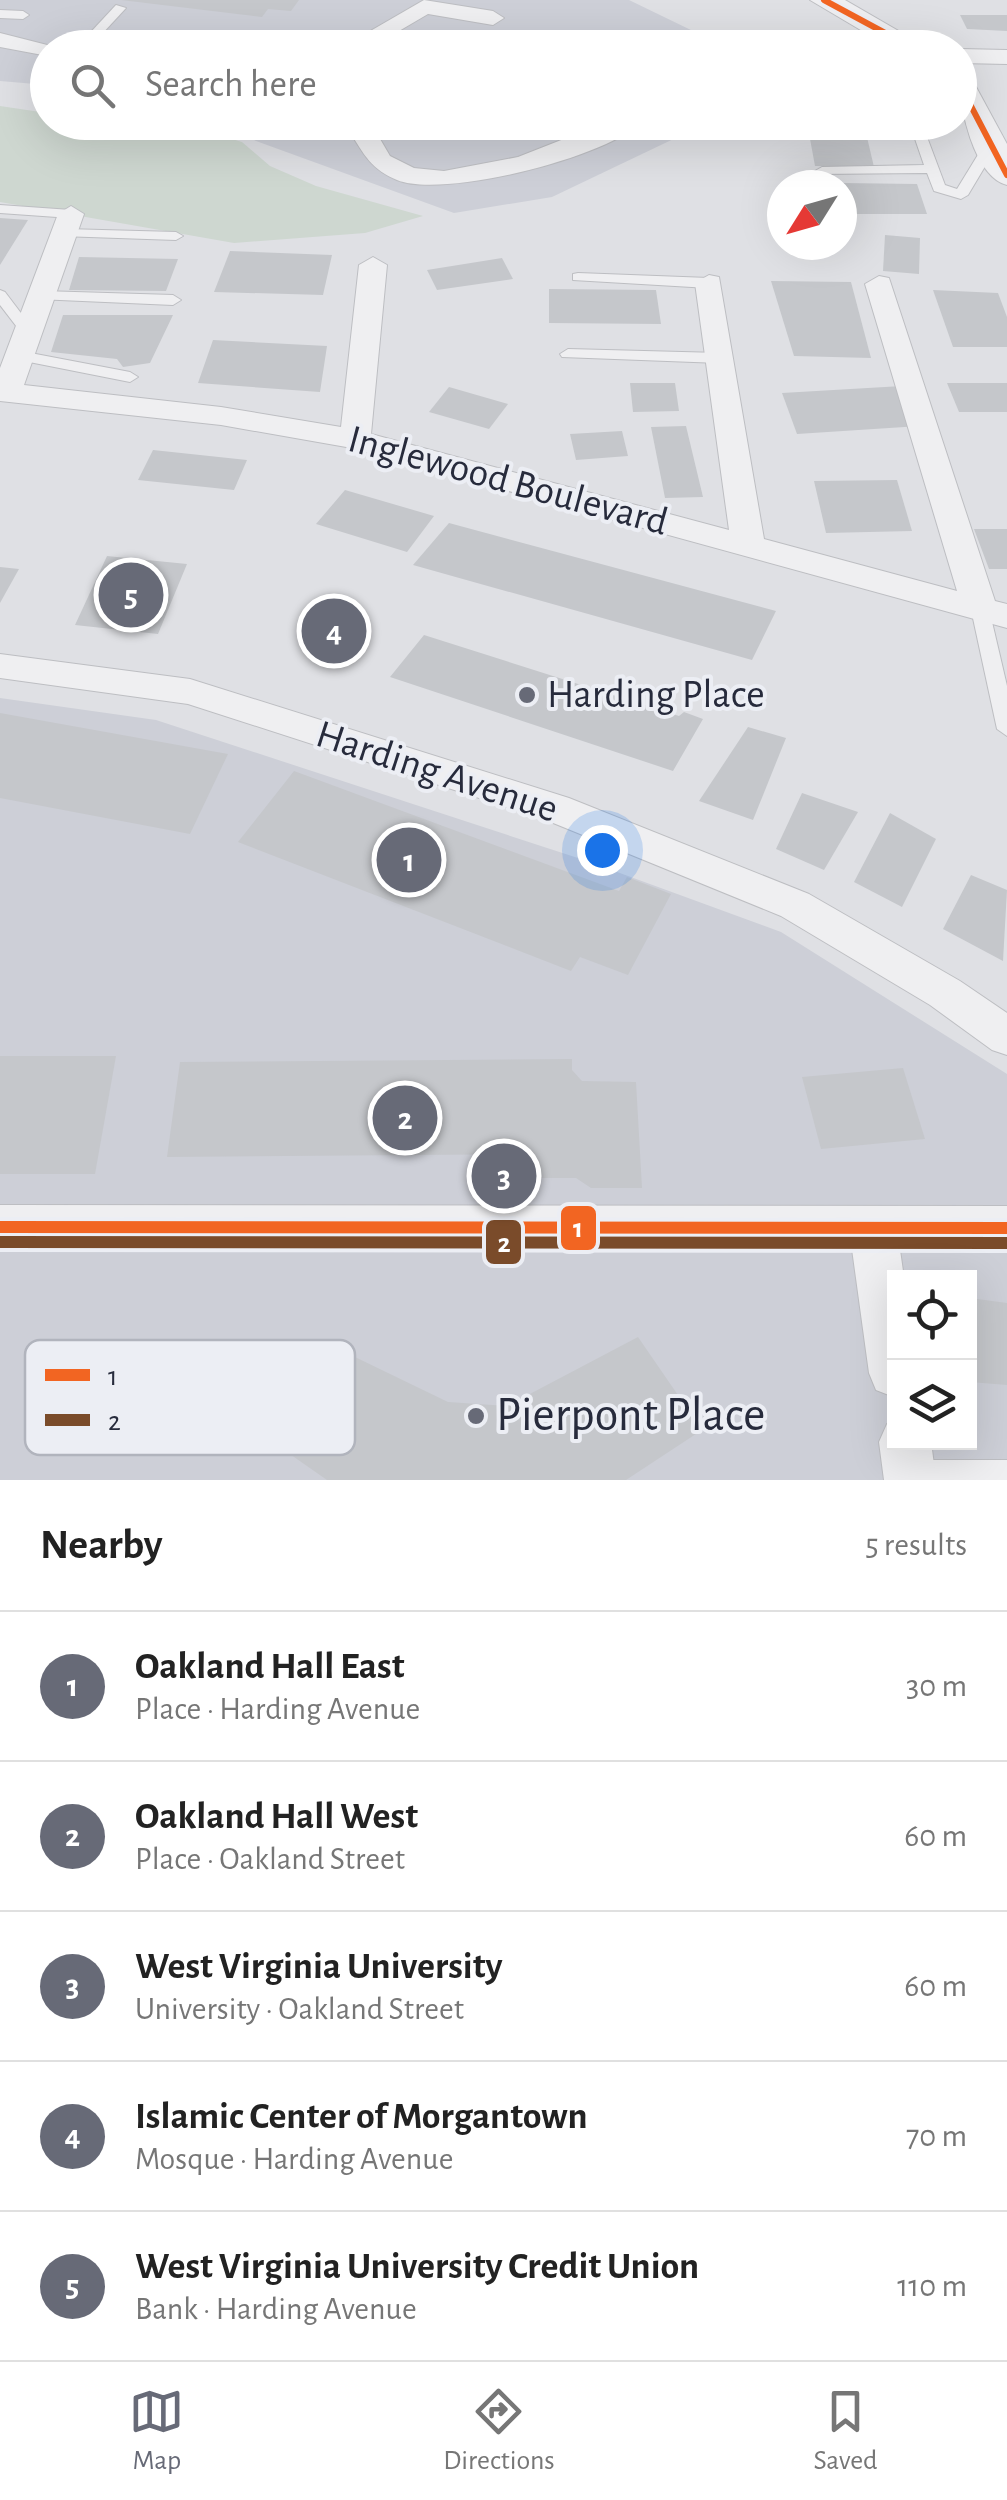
<!DOCTYPE html>
<html lang="en">
<head>
<meta charset="utf-8">
<style>
  :root { --surface:#fff; --page:#f6f6f6; --text:#222; --muted:#767676; --line:#e0e0e0; --accent:#676a77 }
  body { margin:0; font-family:"Alegreya Sans",sans-serif; background:var(--page); color:var(--text) }
  .controls { position:absolute; right:30px; bottom:30px; display:grid; overflow:hidden; border-radius:0px; box-shadow:0 10px 40px #0002 }
  .controls button { width:90px; height:90px; display:grid; place-items:center; padding:0; border:0; border-bottom:2px solid var(--line); background:var(--surface); color:var(--text); font:50px sans-serif }
  .compass { position:absolute; left:767px; top:170px; width:90px; height:90px; border-radius:50%; background:var(--surface); box-shadow:0 10px 40px #0002; rotate:233deg }
  .you { position:absolute; left:602px; top:850px; width:35px; height:35px; margin:-25px; border:8px solid #fff; border-radius:50%; background:#1a73e8; box-shadow:0 0 0 15px #1a73e833 }
  .badge { display:grid; place-items:center; width:65px; height:65px; border-radius:50%; background:var(--accent); color:#fff; font-size:32px; font-weight:700 }
  .pin { position:absolute; translate:-50% -50%; border:5px solid #fff; box-shadow:0 2px 10px #0006 }
  .list { margin:0; padding:0; list-style:none }
  h2 { display:flex; justify-content:space-between; align-items:center; height:130px; margin:0; padding:0 40px; font-size:42px }
  h2 small { font-size:32px; font-weight:400; color:var(--muted) }
  .list li { display:grid; grid-template-columns:65px 1fr auto; gap:30px; align-items:center; box-sizing:border-box; height:150px; padding:0 40px; border-top:2px solid var(--line) }
  .list b { display:block; font-size:38px; white-space:nowrap }
  .list p { margin:0; font-size:32px; white-space:nowrap; color:var(--muted) }
  .list em { font-size:32px; font-style:normal; color:var(--muted) }
  .icon { flex:none; width:55px; height:55px; fill:none; stroke:currentColor; stroke-width:2; stroke-linecap:round; stroke-linejoin:round }
  .map { position:relative; flex:none; width:1007px; height:1480px; overflow:hidden }
  .search { position:absolute; background:var(--surface); box-shadow:0 10px 40px #0002; left:30px; right:30px; top:30px; height:110px; display:flex; align-items:center; gap:25px; box-sizing:border-box; padding:0 35px; border-radius:55px; color:var(--muted); font-size:38px }
  .sheet { height:880px; background:var(--surface) }
  nav { display:flex; justify-content:space-around; align-items:center; box-sizing:border-box; height:140px; border-top:2px solid var(--line); background:var(--surface); font-size:28px; color:var(--muted) }
  nav a { display:grid; justify-items:center; gap:5px }
  nav .on { color:var(--accent) }
  .map>svg:first-child { display:block }
  .built { fill:#cdcfd7; fill-rule:evenodd }
  .green { fill:#ced7d0 }
  .building { fill:#c5c7cb }
  .lines { fill:none; stroke-linecap:round; stroke-linejoin:round }
  .service-casing { stroke:#bdbec2; stroke-width:2 }
  .minor-casing { stroke:#bdbec2; stroke-width:2 }
  .tertiary-casing { stroke:#bdbec2; stroke-width:2 }
  .service { fill:#efeff1; fill-rule:evenodd }
  .minor { fill:#efeff1; fill-rule:evenodd }
  .tertiary { fill:#efeff1; fill-rule:evenodd }
  .bus-1-far1-casing { stroke:#eceef4; stroke-width:11 }
  .bus-1-casing { stroke:#eceef4; stroke-width:20 }
  .bus-2-casing { stroke:#eceef4; stroke-width:20 }
  .bus-1-far1 { stroke:#f26522; stroke-width:6 }
  .bus-1 { stroke:#f26522; stroke-width:12 }
  .bus-2 { stroke:#7a4b2a; stroke-width:12 }
  .poi-dot { fill:#676a77; stroke:#eceef4; stroke-width:4 }
  .labels { text-anchor:middle; dominant-baseline:central; stroke-width:8; stroke-linejoin:round; paint-order:stroke }
  .street-label { font-size:40px; fill:#272b3c; stroke:#eceef4 }
  .poi-label { font-size:40px; fill:#272b3c; stroke:#eceef4; text-anchor:start }
  .near-poi-label { font-size:48px; fill:#272b3c; stroke:#eceef4; text-anchor:start }
  .key { fill:#eceef4; stroke:#b1b4bd; stroke-width:2.5 }
  .key-label { font-size:28px; fill:#272b3c }
  .line-badge { stroke:#eceef4; stroke-width:4 }
  .badge-label { font-size:28px; text-anchor:middle; font-weight:bold; fill:#fff }
</style>
</head>
<body>
<div class="map">
<svg width="1007" height="1480" viewBox="0 0 1007 1480">
  <rect width="100%" height="100%" fill="#dfe0e4"/>
  <!-- built -->
  <g class="built">
    <path d="M0 0H629L726 47 48 48 47 85 0 81Z"/>
    <path d="M207 123H707L552 197 454 213Z"/>
    <path d="M0 698 156 720 587 861 781 932 1007 1074V1480H0ZM894 1278H970V1442H894Z"/>
  </g>
  <!-- green -->
  <path class="green" d="M0 106 47 113 48 122 196 128 242 142 270 166 316 186 423 216 365 233 234 243 0 202Z"/>
  <!-- building -->
  <g class="building">
    <path d="M121 0H299L291 11 268 9 262 17Z"/>
    <path d="M960 15H1007V31L967 29Z"/>
    <path d="M808 128H849L851 133H866L874 167 815 166Z"/>
    <path d="M842 183 917 184 927 214H842Z"/>
    <path d="M0 218 28 220 0 265Z"/>
    <path d="M885 235 920 238 919 274 883 271Z"/>
    <path d="M230 251 332 255 323 295 214 292Z"/>
    <path d="M79 257 178 259 166 291 69 290Z"/>
    <path d="M502 258 513 279 437 290 427 270Z"/>
    <path d="M771 281 851 282 871 358 794 356Z"/>
    <path d="M549 289 656 290 661 324 549 323Z"/>
    <path d="M933 290 998 293 1007 317V347H953Z"/>
    <path d="M63 315H173L150 363 123 367 117 359 51 352Z"/>
    <path d="M213 340 327 346 320 392 198 383Z"/>
    <path d="M630 383H675L679 411 633 412Z"/>
    <path d="M947 383H1007V412H959Z"/>
    <path d="M902 386 920 426 797 434 782 393Z"/>
    <path d="M449 387 508 404 489 429 429 412Z"/>
    <path d="M686 426 703 497 665 498 651 427Z"/>
    <path d="M622 431 628 456 576 460 570 434Z"/>
    <path d="M153 450 247 460 234 490 138 480Z"/>
    <path d="M897 480 912 531 826 533 814 481Z"/>
    <path d="M345 490 434 516 407 552 316 524Z"/>
    <path d="M449 523 776 611 752 660 413 565Z"/>
    <path d="M974 529H1007V569H989Z"/>
    <path d="M107 556 187 564 158 634 75 625Z"/>
    <path d="M0 567 19 569 0 603Z"/>
    <path d="M424 635 679 716 684 712 703 719 673 771 390 677Z"/>
    <path d="M0 713 228 754 190 834 0 798Z"/>
    <path d="M748 727 786 738 753 820 699 801Z"/>
    <path d="M294 771 619 891 627 877 671 894 628 975 580 957 571 971 238 842Z"/>
    <path d="M802 793 858 812 824 870 776 849Z"/>
    <path d="M890 813 936 839 902 907 854 882Z"/>
    <path d="M971 875 1007 890 1003 961 943 929Z"/>
    <path d="M0 1056H116L95 1174H0Z"/>
    <path d="M572 1059V1070L582 1081 636 1082 642 1188H591L576 1178H535L534 1154 167 1157 180 1062Z"/>
    <path d="M903 1068 925 1139 821 1149 802 1077Z"/>
    <path d="M970 1298 1007 1303V1385L970 1382Z"/>
    <path d="M638 1337 702 1430 626 1480H327L251 1427 326 1343 448 1402 507 1406Z"/>
  </g>
  <g class="lines">
    <!-- service casing -->
    <g class="service-casing">
      <g id="service">
        <path d="M116 5 126 8 89 48H76Z"/>
        <path d="M0 10 23 11 29 15 23 19 0 18Z"/>
        <path d="M859 122 924 129 945 185 957 189 987 140 999 143 968 195 961 199 934 191 927 173 817 174 815 171 822 167 924 165 914 136 879 135Z"/>
        <path d="M0 205 71 210 78 214 71 218 0 213Z"/>
        <path d="M65 229 176 232 183 236 176 240 60 236 58 233Z"/>
        <path d="M578 273 709 278 717 283 709 288 573 280V274Z"/>
        <path d="M0 290 5 292 33 329V335H23L0 305Z"/>
        <path d="M42 291 173 295 181 300 173 305 37 299 34 296Z"/>
        <path d="M568 349 720 353 728 358 720 363 562 357 560 354Z"/>
        <path d="M20 351 130 372 138 377 130 382 14 359V353Z"/>
        <path d="M980 603 989 609 1007 686V736L997 729 971 609Z"/>
        <path d="M912 1460H1007V1480H900L898 1474 902 1464Z"/>
      </g>
    </g>
    <!-- minor casing -->
    <g class="minor-casing">
      <g id="minor">
        <path d="M424 0 493 11 504 18 493 25 428 14 370 48H341Z"/>
        <path d="M0 33 59 48H48V56L0 47Z"/>
        <path d="M960 49 1007 50V64L960 63Z"/>
        <path d="M357 122H382L376 132 390 156 414 168 444 171 518 157 607 122H641C609 157 442 199 397 180 372 170 364 155 350 132Z"/>
        <path d="M71 206 84 214 24 385 221 407 341 427 359 265 373 257 387 265 371 434 729 530 695 283 709 275 719 277 764 539 957 591 865 284 879 276 889 278 995 601 1007 604V628L352 448 221 425 0 401V368L58 214Z"/>
        <path d="M0 654 190 679 569 798 809 894 960 981 1007 1013V1055L992 1050 930 1005 781 916 541 818 188 704 0 678Z"/>
        <path d="M0 1205 1007 1206V1250H900L904 1278H894V1397L876 1390 869 1373 852 1249H0Z"/>
        <path d="M894 1421V1442H931L936 1480H884L879 1442 887 1424Z"/>
      </g>
    </g>
    <!-- tertiary casing -->
    <g class="tertiary-casing">
      <g id="tertiary">
        <path d="M810 0H845L928 48H891Z"/>
        <path d="M960 76 975 85 1007 144V185C974 177 958 105 960 76Z"/>
      </g>
    </g>
    <!-- service -->
    <use href="#service" class="service"/>
    <!-- minor -->
    <use href="#minor" class="minor"/>
    <!-- tertiary -->
    <use href="#tertiary" class="tertiary"/>
    <!-- bus-1-far1 casing -->
    <g class="bus-1-far1-casing">
      <g id="bus-1-far1">
        <path d="M824 0 913 48"/>
        <path d="M960 85 1007 175"/>
      </g>
    </g>
    <!-- bus-1 casing -->
    <g class="bus-1-casing">
      <path id="bus-1" d="M0 1227 1007 1228"/>
    </g>
    <!-- bus-2 casing -->
    <g class="bus-2-casing">
      <path id="bus-2" d="M0 1242 1007 1243"/>
    </g>
    <!-- bus-1-far1 -->
    <use href="#bus-1-far1" class="bus-1-far1"/>
    <!-- bus-1 -->
    <use href="#bus-1" class="bus-1"/>
    <!-- bus-2 -->
    <use href="#bus-2" class="bus-2"/>
  </g>
  <!-- markers -->
  <g class="poi-dot">
    <circle cx="527" cy="695" r="10"/>
    <circle cx="476" cy="1416" r="10"/>
  </g>
  <g class="labels">
    <!-- street labels -->
    <g class="street-label">
      <text transform="translate(508 481) rotate(15)">Inglewood Boulevard</text>
      <text transform="translate(437 772) rotate(18)">Harding Avenue</text>
    </g>
    <!-- poi labels -->
    <g class="poi-label">
      <text x="547" y="695">Harding Place</text>
    </g>
    <!-- near-poi labels -->
    <g class="near-poi-label">
      <text x="496" y="1416">Pierpont Place</text>
    </g>
  </g>
  <!-- legend -->
  <rect x="25" y="1340" width="330" height="115" rx="15" class="key"/>
  <rect x="45" y="1369" width="45" height="12" fill="#f26522"/>
  <rect x="45" y="1414" width="45" height="12" fill="#7a4b2a"/>
  <g class="key-label">
    <text x="108" y="1385">1</text>
    <text x="108" y="1430">2</text>
  </g>
  <g class="line-badge">
    <rect x="559" y="1204" width="39" height="48" rx="10" fill="#f26522"/>
    <rect x="484" y="1218" width="39" height="48" rx="10" fill="#7a4b2a"/>
  </g>
  <g class="badge-label">
    <text x="578" y="1237">1</text>
    <text x="504" y="1252">2</text>
  </g>
</svg>
<div class="controls">
<button><svg class="icon" aria-label="locate" viewBox="0 0 24 24"><circle cx="12" cy="12" r="6"/><path d="M12 2v4M12 18v4M2 12h4M18 12h4"/></svg></button>
<button><svg class="icon" aria-label="layers" viewBox="0 0 24 24"><path d="M12 4l9 5-9 5-9-5zM3 14l9 5 9-5"/></svg></button>
</div>
<svg class="compass" viewBox="-18 -18 36 36"><path d="M0-13l5 13h-10z" fill="#e53935"/><path d="M0 13l5-13h-10z" fill="#767676"/></svg>
<div class="you"></div>
<div class="pin badge" style="left:409px;top:860px">1</div>
<div class="pin badge" style="left:405px;top:1118px">2</div>
<div class="pin badge" style="left:504px;top:1176px">3</div>
<div class="pin badge" style="left:334px;top:631px">4</div>
<div class="pin badge" style="left:131px;top:595px">5</div>
<div class="search"><svg class="icon" aria-label="search" viewBox="0 0 24 24"><circle cx="10" cy="10" r="6"/><path d="M15 15l6 6"/></svg>Search here</div>
</div>
<section class="sheet">
<h2>Nearby<small>5 results</small></h2>
<ul class="list">
<li><span class="badge">1</span><div><b>Oakland Hall East</b><p>Place · Harding Avenue</p></div><em>30 m</em></li>
<li><span class="badge">2</span><div><b>Oakland Hall West</b><p>Place · Oakland Street</p></div><em>60 m</em></li>
<li><span class="badge">3</span><div><b>West Virginia University</b><p>University · Oakland Street</p></div><em>60 m</em></li>
<li><span class="badge">4</span><div><b>Islamic Center of Morgantown</b><p>Mosque · Harding Avenue</p></div><em>70 m</em></li>
<li><span class="badge">5</span><div><b>West Virginia University Credit Union</b><p>Bank · Harding Avenue</p></div><em>110 m</em></li>
</ul>
</section>
<nav>
<a class="on"><svg class="icon" aria-label="map" viewBox="0 0 24 24"><path d="M3 6l6-2 6 2 6-2v14l-6 2-6-2-6 2zM9 4v14M15 6v14"/></svg>Map</a>
<a><svg class="icon" aria-label="directions" viewBox="0 0 24 24"><path d="M12 3l9 9-9 9-9-9zM9 14v-3h6M13 9l2 2-2 2"/></svg>Directions</a>
<a><svg class="icon" aria-label="saved" viewBox="0 0 24 24"><path d="M7 4h10v16l-5-4-5 4z"/></svg>Saved</a>
</nav>
</body>
</html>
